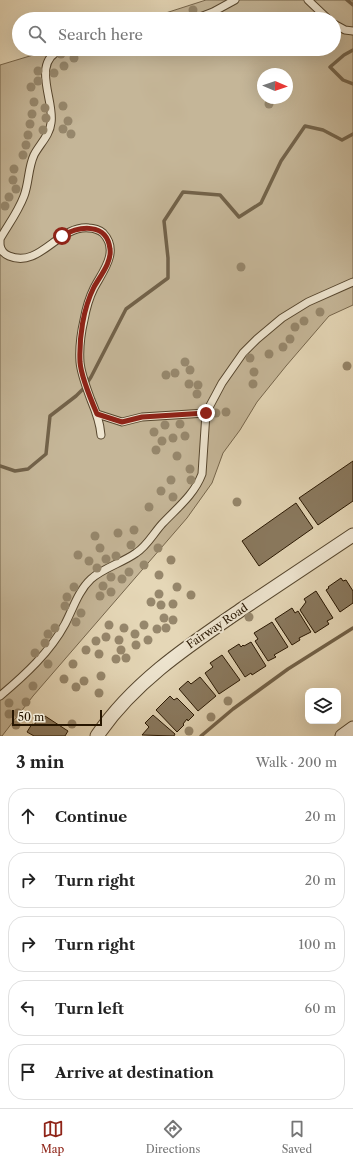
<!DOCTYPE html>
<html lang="en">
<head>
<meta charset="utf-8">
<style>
  :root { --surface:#fff; --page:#f6f6f6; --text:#222; --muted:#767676; --line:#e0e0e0; --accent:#8f2418 }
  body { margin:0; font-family:"Libre Caslon Text",serif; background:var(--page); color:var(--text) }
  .controls { position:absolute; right:12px; bottom:12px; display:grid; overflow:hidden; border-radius:8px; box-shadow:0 4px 16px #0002 }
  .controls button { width:36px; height:36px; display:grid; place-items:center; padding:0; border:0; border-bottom:1px solid var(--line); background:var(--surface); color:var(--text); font:20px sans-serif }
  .compass { position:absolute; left:257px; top:68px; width:36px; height:36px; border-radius:50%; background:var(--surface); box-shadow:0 4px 16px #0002; rotate:92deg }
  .scale { position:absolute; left:12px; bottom:10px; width:90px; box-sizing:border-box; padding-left:4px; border:2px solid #271601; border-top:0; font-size:11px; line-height:14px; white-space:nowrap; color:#271601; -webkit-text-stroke:3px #eee5d0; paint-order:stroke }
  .stop { position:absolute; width:12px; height:12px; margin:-9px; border:3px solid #8f2418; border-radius:50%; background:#fff }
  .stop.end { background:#8f2418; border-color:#fff; box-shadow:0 1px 4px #0008 }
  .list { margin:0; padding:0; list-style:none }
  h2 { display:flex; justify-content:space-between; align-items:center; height:52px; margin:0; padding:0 16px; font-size:17px }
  h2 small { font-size:13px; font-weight:400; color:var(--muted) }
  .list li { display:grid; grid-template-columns:26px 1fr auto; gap:12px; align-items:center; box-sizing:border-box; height:56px; margin:0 8px 8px; padding:0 8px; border:1px solid var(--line); border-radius:16px }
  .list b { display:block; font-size:15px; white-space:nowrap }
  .list em { font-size:13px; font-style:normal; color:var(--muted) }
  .icon { flex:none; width:22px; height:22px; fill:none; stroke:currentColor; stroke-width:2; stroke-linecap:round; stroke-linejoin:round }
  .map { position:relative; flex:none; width:353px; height:736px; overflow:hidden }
  .search { position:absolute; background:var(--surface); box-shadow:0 4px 16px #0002; left:12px; right:12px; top:12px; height:44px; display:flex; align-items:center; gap:10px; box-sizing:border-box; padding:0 14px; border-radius:22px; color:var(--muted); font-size:15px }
  .sheet { height:372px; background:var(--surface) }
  nav { display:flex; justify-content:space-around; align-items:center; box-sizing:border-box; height:56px; border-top:1px solid var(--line); background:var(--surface); font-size:11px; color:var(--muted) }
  nav a { display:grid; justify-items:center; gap:2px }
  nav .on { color:var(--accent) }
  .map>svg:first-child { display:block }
  .green { fill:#c5b698; stroke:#76664c; fill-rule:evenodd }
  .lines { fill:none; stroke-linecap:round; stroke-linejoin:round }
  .stream { stroke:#726249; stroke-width:3.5 }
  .building { fill:#8a7a60; stroke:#271601 }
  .service-casing { stroke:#56462e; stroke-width:9 }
  .minor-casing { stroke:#56462e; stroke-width:15 }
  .service { stroke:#eee5d0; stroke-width:7 }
  .minor { stroke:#eee5d0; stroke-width:13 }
  .tree { fill:#96876c }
  .route { stroke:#8f2418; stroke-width:5 }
  .labels { text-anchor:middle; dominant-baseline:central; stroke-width:4; stroke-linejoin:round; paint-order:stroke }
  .street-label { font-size:11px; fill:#271601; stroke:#eee5d0 }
</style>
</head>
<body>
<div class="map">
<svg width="353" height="736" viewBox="0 0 353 736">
  <rect width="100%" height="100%" fill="#e5d7b7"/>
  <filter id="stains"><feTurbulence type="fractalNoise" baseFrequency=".005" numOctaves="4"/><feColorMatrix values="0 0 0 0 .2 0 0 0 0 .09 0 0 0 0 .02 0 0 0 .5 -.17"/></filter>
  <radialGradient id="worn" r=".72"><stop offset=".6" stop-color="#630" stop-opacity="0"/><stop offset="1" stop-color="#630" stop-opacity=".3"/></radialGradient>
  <!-- green -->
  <path class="green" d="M206 0H353V305L329 316 286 366 257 402 240 430 223 453 212 483 187 518 33 696 2 736H0V65L53 49H334V19H147ZM263 74H287V98H263Z"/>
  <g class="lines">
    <!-- stream -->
    <g class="stream">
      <path d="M347 0 353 5"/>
      <path d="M353 50 344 55 330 67 343 80 353 84"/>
      <path d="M0 466 15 471 28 469 46 454 50 416 76 396 83 389 91 377 126 309 168 278V258L164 221 183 192 220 195 239 217 261 203 281 161 305 126 323 130 342 140 353 134"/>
      <path d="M201 736 233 709 288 669 353 628"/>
    </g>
  </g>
  <!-- building -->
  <g class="building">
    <path d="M353 461V501L318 525 299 498Z"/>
    <path d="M296 503 313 528 259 566 242 541Z"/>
    <path d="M341 578 343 581 346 580 353 591V603L340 612 326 590 329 588 328 587Z"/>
    <path d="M316 591 333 618 327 621 329 624 315 633 300 610 306 602 304 599Z"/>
    <path d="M292 608 295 613 298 611 311 632 299 638 300 640 292 645 275 619Z"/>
    <path d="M272 622 288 647 274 655 276 657 268 661 255 641 258 639 254 633Z"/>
    <path d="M251 642 266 666 252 675 251 673 245 677 228 651 239 644 241 647 243 645 244 646Z"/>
    <path d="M222 655 240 680 219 694 205 673 213 667 210 663Z"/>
    <path d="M200 677 216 696 198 711 179 689 188 681 191 684Z"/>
    <path d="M170 696 174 700 177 698 194 715 188 721 187 719 183 724 184 725 177 732 156 710Z"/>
    <path d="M153 715 175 734 174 736 142 735 149 727 145 723Z"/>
    <path d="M40 716 43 718 45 716 68 731 65 736H34L27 732 32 724 34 725Z"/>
  </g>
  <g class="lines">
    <!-- service casing -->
    <g class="service-casing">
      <g id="service">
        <path d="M308 0 328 19"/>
        <path d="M195 19 213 12 235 0"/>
        <path d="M334 24 345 30 353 31"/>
        <path d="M0 243V239C8 225 18 212 24 196 29 183 28 168 34 155 39 145 50 135 51 123 55 100 30 62 62 49"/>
        <path d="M0 245C1 251 4 254 9 256 40 269 58 225 89 228 93 228 100 230 103 233 120 251 103 271 94 288 89 298 86 309 84 320 81 333 79 348 80 362 81 374 87 389 91 400 96 412 100 422 101 435"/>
        <path d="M97 414 122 422 142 417 206 413"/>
        <path d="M0 696C25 675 50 652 65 624 73 609 78 591 91 579 103 568 122 563 136 553 147 546 153 534 162 524 177 508 194 495 202 474L206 413 222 383 243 353 257 339 282 318 308 302 353 282"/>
      </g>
    </g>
    <!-- minor casing -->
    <g class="minor-casing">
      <g id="minor">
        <path d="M97 736C134 681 191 644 245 607 281 583 317 559 353 535"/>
        <path d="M342 736 353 728"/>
      </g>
    </g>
    <!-- service -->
    <use href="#service" class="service"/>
    <!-- minor -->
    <use href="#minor" class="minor"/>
  </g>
  <!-- trees -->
  <g class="tree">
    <circle cx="193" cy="10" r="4.5"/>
    <circle cx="61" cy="54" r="4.5"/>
    <circle cx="74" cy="58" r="4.5"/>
    <circle cx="64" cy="66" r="4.5"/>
    <circle cx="38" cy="71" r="4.5"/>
    <circle cx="54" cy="73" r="4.5"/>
    <circle cx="38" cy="81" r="4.5"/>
    <circle cx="31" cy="87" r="4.5"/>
    <circle cx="34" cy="102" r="4.5"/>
    <circle cx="269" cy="104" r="4.5"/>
    <circle cx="63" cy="106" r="4.5"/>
    <circle cx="45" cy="108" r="4.5"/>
    <circle cx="32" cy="114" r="4.5"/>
    <circle cx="46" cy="118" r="4.5"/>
    <circle cx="68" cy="121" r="4.5"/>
    <circle cx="30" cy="124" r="4.5"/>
    <circle cx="63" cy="129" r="4.5"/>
    <circle cx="43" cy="130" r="4.5"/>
    <circle cx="71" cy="134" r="4.5"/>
    <circle cx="28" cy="135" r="4.5"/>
    <circle cx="26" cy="145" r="4.5"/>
    <circle cx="23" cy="155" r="4.5"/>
    <circle cx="14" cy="169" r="4.5"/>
    <circle cx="13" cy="180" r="4.5"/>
    <circle cx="16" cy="189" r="4.5"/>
    <circle cx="9" cy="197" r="4.5"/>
    <circle cx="5" cy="206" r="4.5"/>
    <circle cx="241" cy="267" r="4.5"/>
    <circle cx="320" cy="312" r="4.5"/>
    <circle cx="304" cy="321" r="4.5"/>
    <circle cx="295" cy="327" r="4.5"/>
    <circle cx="290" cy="339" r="4.5"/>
    <circle cx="283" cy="347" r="4.5"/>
    <circle cx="269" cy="354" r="4.5"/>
    <circle cx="250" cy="358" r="4.5"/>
    <circle cx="185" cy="362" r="4.5"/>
    <circle cx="347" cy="366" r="4.5"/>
    <circle cx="190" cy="370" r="4.5"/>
    <circle cx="254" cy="372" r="4.5"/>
    <circle cx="175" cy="373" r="4.5"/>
    <circle cx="166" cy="375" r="4.5"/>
    <circle cx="189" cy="384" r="4.5"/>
    <circle cx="253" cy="384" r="4.5"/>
    <circle cx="198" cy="385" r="4.5"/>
    <circle cx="197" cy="394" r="4.5"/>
    <circle cx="226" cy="412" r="4.5"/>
    <circle cx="216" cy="413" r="4.5"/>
    <circle cx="180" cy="424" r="4.5"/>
    <circle cx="165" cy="425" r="4.5"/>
    <circle cx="154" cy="432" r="4.5"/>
    <circle cx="185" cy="436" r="4.5"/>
    <circle cx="173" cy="438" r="4.5"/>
    <circle cx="162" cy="441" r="4.5"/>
    <circle cx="156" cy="450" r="4.5"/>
    <circle cx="177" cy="456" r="4.5"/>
    <circle cx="190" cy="469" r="4.5"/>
    <circle cx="171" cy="480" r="4.5"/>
    <circle cx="191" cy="480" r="4.5"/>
    <circle cx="161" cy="491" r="4.5"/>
    <circle cx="173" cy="497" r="4.5"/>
    <circle cx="237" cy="502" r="4.5"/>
    <circle cx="149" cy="507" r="4.5"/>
    <circle cx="134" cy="530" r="4.5"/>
    <circle cx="118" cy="533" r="4.5"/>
    <circle cx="95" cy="536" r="4.5"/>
    <circle cx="131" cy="545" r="4.5"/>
    <circle cx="100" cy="548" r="4.5"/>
    <circle cx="158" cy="548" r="4.5"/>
    <circle cx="78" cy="555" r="4.5"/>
    <circle cx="116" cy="556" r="4.5"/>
    <circle cx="106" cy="559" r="4.5"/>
    <circle cx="171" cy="560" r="4.5"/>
    <circle cx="89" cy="561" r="4.5"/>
    <circle cx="144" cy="565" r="4.5"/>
    <circle cx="97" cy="568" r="4.5"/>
    <circle cx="129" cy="572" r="4.5"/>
    <circle cx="159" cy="575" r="4.5"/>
    <circle cx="111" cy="577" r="4.5"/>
    <circle cx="122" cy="579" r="4.5"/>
    <circle cx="103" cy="586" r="4.5"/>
    <circle cx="74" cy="587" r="4.5"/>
    <circle cx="177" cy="587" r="4.5"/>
    <circle cx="111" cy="592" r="4.5"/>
    <circle cx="159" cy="594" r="4.5"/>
    <circle cx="191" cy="595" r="4.5"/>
    <circle cx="100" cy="596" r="4.5"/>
    <circle cx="67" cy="597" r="4.5"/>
    <circle cx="151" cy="602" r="4.5"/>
    <circle cx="173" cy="604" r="4.5"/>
    <circle cx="161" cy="605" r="4.5"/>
    <circle cx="65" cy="606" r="4.5"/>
    <circle cx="81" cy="613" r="4.5"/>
    <circle cx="249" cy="617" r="4.5"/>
    <circle cx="164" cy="618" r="4.5"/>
    <circle cx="173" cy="620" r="4.5"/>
    <circle cx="76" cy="622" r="4.5"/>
    <circle cx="109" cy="625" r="4.5"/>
    <circle cx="144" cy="625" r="4.5"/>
    <circle cx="55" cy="628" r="4.5"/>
    <circle cx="124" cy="628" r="4.5"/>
    <circle cx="166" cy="628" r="4.5"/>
    <circle cx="157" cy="629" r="4.5"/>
    <circle cx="48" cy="634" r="4.5"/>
    <circle cx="135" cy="634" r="4.5"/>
    <circle cx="106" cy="637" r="4.5"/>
    <circle cx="119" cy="640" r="4.5"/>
    <circle cx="148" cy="640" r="4.5"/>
    <circle cx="96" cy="641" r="4.5"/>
    <circle cx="45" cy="643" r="4.5"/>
    <circle cx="136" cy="645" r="4.5"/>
    <circle cx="86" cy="650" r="4.5"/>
    <circle cx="121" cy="650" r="4.5"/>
    <circle cx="35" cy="653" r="4.5"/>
    <circle cx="99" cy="654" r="4.5"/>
    <circle cx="126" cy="658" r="4.5"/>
    <circle cx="116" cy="659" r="4.5"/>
    <circle cx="48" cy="664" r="4.5"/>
    <circle cx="73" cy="664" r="4.5"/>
    <circle cx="101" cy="676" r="4.5"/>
    <circle cx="64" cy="679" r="4.5"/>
    <circle cx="84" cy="681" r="4.5"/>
    <circle cx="33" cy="686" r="4.5"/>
    <circle cx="76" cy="687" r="4.5"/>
    <circle cx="99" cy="693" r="4.5"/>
    <circle cx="228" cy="701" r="4.5"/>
    <circle cx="26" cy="702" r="4.5"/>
    <circle cx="9" cy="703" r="4.5"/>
    <circle cx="18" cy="713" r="4.5"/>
    <circle cx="9" cy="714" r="4.5"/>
    <circle cx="211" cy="717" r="4.5"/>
    <circle cx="72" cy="724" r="4.5"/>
    <circle cx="16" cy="725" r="4.5"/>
    <circle cx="189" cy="731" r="4.5"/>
  </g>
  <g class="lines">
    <!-- route -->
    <path class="route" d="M62 236C79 226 107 222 110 249 112 262 100 276 94 287 83 309 79 338 80 362 81 376 91 400 97 414L122 422 142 417 206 413"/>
  </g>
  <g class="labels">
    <!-- street labels -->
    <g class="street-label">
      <text transform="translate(217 626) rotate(-34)">Fairway Road</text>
    </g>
  </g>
  <rect width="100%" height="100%" filter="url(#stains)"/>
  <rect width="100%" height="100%" fill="url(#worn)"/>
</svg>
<div class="controls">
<button><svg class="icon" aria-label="layers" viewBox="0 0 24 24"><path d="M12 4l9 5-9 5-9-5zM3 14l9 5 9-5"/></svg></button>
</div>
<svg class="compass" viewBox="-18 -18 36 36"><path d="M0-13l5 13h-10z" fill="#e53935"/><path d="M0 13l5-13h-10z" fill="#767676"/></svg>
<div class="scale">50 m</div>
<div class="stop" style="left:62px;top:236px"></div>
<div class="stop end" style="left:206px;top:413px"></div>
<div class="search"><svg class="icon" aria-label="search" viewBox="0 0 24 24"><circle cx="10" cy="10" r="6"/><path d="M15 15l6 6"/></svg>Search here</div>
</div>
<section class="sheet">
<h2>3 min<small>Walk · 200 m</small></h2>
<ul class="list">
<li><svg class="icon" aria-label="ahead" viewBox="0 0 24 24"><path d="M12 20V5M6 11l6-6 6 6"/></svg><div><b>Continue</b></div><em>20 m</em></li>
<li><svg class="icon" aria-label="right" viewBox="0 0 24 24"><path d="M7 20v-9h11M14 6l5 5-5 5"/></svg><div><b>Turn right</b></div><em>20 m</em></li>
<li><svg class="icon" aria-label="right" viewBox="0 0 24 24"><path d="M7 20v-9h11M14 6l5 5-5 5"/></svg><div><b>Turn right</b></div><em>100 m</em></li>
<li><svg class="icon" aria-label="left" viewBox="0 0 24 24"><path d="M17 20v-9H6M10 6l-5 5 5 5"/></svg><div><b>Turn left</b></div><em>60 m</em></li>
<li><svg class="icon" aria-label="arrive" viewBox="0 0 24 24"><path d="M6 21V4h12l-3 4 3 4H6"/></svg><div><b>Arrive at destination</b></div></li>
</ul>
</section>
<nav>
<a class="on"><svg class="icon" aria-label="map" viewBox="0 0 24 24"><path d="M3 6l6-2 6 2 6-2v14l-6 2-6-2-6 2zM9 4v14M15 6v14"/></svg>Map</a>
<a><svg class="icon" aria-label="directions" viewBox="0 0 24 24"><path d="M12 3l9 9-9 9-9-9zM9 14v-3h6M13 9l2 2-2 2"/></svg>Directions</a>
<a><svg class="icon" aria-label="saved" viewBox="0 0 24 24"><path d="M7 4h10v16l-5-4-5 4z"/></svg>Saved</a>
</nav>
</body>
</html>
